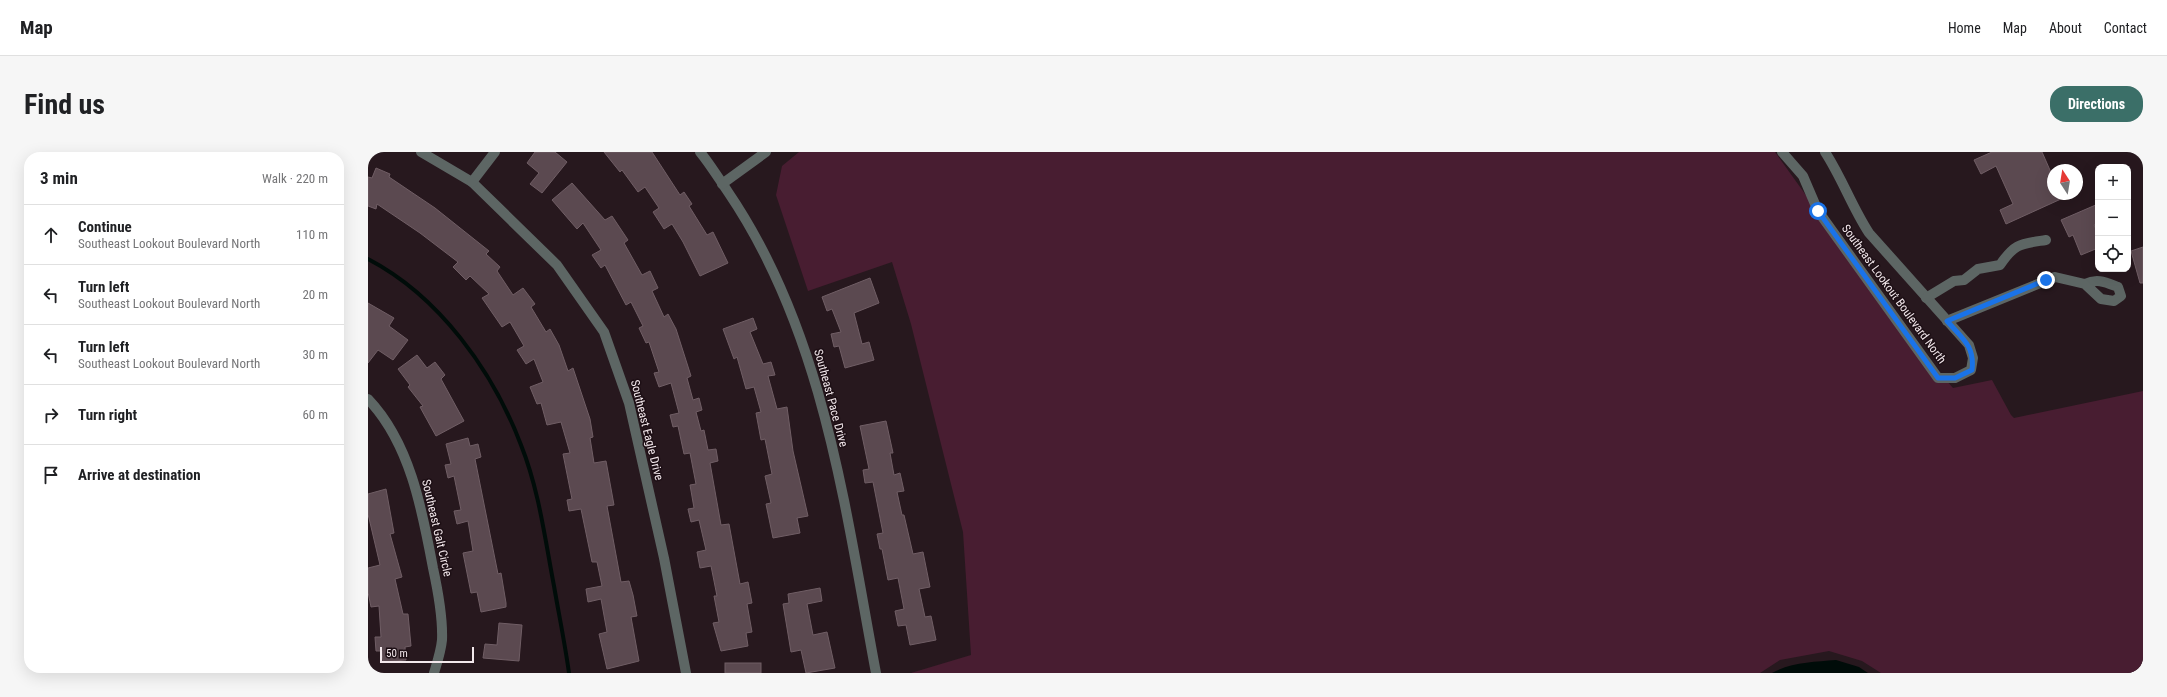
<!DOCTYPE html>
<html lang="en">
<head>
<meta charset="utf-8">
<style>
  :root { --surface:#fff; --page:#f6f6f6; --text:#202124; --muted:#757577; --line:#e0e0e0; --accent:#3b6f68 }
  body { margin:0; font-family:"Roboto Condensed",sans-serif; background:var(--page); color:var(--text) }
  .controls { position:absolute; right:12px; top:12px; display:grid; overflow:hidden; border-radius:8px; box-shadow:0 4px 16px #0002 }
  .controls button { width:36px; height:36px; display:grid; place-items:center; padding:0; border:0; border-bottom:1px solid var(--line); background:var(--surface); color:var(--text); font:20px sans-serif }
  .compass { position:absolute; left:1679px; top:12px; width:36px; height:36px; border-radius:50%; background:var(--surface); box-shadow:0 4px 16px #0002; rotate:348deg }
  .scale { position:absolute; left:12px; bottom:10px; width:94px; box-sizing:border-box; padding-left:4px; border:2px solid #f3e8ec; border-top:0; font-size:11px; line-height:14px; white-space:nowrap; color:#f3e8ec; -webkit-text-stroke:3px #1d0f15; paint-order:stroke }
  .stop { position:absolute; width:12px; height:12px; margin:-9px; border:3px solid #1a73e8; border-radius:50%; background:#fff }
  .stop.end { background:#1a73e8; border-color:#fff; box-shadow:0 1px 4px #0008 }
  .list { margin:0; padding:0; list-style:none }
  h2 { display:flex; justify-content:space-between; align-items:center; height:52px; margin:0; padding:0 16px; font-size:17px }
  h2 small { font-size:13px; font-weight:400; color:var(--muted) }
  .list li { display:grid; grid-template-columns:26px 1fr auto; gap:12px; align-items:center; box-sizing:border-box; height:60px; padding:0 16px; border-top:1px solid var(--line) }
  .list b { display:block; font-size:15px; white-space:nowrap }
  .list p { margin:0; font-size:13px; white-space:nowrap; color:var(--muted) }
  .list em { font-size:13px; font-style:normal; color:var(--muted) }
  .icon { flex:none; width:22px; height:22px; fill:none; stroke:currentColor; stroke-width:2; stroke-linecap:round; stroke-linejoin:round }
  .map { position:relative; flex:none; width:1775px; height:521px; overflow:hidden; border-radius:16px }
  header { display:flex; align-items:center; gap:24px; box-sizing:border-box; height:56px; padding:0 20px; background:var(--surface); border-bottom:1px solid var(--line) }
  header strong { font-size:19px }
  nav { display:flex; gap:22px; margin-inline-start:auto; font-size:14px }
  .intro { display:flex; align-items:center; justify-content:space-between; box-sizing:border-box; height:96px; padding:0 24px }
  h1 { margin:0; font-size:28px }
  .button { padding:10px 18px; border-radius:16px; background:var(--accent); color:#fff; font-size:14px; font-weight:700 }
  main { display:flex; gap:24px; padding:0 24px }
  aside { flex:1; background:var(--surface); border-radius:16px; box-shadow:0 4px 16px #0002 }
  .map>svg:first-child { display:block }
  .green { fill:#481d31 }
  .water { fill:#000c09 }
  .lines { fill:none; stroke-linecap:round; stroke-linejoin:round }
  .stream { stroke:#000c09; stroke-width:4 }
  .building { fill:#5b4950; stroke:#705e65 }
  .minor { stroke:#5d6664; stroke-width:10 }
  .route { stroke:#1a73e8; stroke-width:5 }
  .labels { text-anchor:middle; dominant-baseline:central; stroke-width:3; stroke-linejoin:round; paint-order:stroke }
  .street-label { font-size:12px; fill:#f3e8ec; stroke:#1d0f15 }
</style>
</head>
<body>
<header>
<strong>Map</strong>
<nav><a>Home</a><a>Map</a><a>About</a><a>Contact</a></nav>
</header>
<div class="intro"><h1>Find us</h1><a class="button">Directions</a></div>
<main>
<aside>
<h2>3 min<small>Walk · 220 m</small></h2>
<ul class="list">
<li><svg class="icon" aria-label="ahead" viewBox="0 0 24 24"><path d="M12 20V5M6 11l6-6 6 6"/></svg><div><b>Continue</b><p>Southeast Lookout Boulevard North</p></div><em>110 m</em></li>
<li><svg class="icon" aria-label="left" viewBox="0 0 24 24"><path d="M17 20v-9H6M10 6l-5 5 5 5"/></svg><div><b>Turn left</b><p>Southeast Lookout Boulevard North</p></div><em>20 m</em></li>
<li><svg class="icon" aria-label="left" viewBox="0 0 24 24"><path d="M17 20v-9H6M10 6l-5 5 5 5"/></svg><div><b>Turn left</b><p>Southeast Lookout Boulevard North</p></div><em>30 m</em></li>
<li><svg class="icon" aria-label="right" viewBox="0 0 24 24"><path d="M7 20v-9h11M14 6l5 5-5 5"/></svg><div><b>Turn right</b></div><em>60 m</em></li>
<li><svg class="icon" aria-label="arrive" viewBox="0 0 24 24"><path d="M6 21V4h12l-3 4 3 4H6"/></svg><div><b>Arrive at destination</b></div></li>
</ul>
</aside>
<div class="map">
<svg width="1775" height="521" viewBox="0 0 1775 521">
  <rect width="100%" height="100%" fill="#27181e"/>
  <!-- green -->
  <path class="green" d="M431 0H1407L1536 180 1585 236 1624 228 1643 263 1646 266 1775 239V521H1513L1494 509 1461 499 1412 508 1392 521H543L603 503 595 380 543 172 524 110 440 139 408 43 414 14Z"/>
  <!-- water -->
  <path class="water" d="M1468 508 1491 515 1500 521H1404C1424 510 1446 510 1468 508Z"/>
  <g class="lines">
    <!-- stream -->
    <path class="stream" d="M0 107C71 144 125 219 153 293 171 338 177 387 186 434 191 463 197 492 201 521"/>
  </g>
  <!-- building -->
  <g class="building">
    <path d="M167 0H187L199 10 174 41 162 32 171 21 159 11Z"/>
    <path d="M236 0H284L312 43 316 40 324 52 321 54 339 83 345 80 360 111 332 124 315 90 304 72 296 77 285 60 291 56 277 35 270 40 254 18 252 20Z"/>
    <path d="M1624 0H1674L1685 25V42H1704L1638 72 1632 58 1645 52 1628 14 1613 22 1606 8Z"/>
    <path d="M8 16 22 22 21 25 67 56 121 99 118 102 132 115 129 119 145 143 155 136 167 152 163 155 178 180 182 177 191 193 200 219 205 216 222 267 225 285 222 286 226 311 238 309 246 353 239 354 253 430 261 429 265 443 269 464 263 465 271 509 239 517 231 482 239 480 233 447 220 450 218 437 234 434 229 410H224L213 357 201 359 199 348 204 347 195 302 202 301 193 270 179 273 173 251 169 252 162 235 175 230 166 207 158 212 149 198 156 194 142 170 134 175 114 146 121 142 102 124 98 128 85 115 90 110 52 81 9 52 8 57 0 54V25L4 26Z"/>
    <path d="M204 31 237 68 244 64 260 88 256 91 274 123 282 119 290 136 284 139 296 165 300 162 308 177 323 224 319 226 325 248 331 246 334 258 328 260 333 279 336 278 340 298 348 297 350 309 342 311 353 373 361 372 372 432 380 430 384 451 379 452 384 480 378 481 380 494 353 499 345 471 351 470 346 444H349L343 414 332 416 329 400 338 398 331 368 323 370 320 357 326 356 322 333 328 332 322 301 316 302 310 274 305 275 302 263 311 261 303 231 291 235 286 221 291 220 281 190 278 191 271 176 275 174 263 150 258 153 237 113 233 116 224 103 233 98 215 71 209 77 184 48Z"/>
    <path d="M1730 52V71L1726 73 1730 81V96L1713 103 1705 83 1701 85 1693 68Z"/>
    <path d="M1775 95V131H1772L1763 99Z"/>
    <path d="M502 126 511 151 486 161 494 192 501 190 506 208 477 216 471 194 466 195 463 182 473 180 464 157 459 159 454 145Z"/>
    <path d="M0 151 26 166 21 174 40 188 25 208 10 198 0 211Z"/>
    <path d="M385 166 389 177 382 180 395 212 403 210 407 223 400 224 409 257 419 255 425 299 440 364 429 366 432 381 405 386 398 352 403 351 397 324 404 322 397 287 393 288 388 261 393 260 386 235 378 237 369 205 366 207 355 177Z"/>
    <path d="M49 203 59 216 67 210 77 223 73 227 96 269 68 284 52 255 55 254 40 235 42 233 30 217Z"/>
    <path d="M518 269 525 301H522L526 323 532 321 536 339 529 340 534 363H536L545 402 555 400 562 435 551 437 557 465 563 464 568 488 542 493 538 473 530 474 527 459 536 457 530 426 520 428 514 397H512L509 382 515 381 505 330 497 331 495 318 501 317 492 274Z"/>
    <path d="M100 286 102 294 110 292 113 305 107 307 130 422 133 421 138 451V455L113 460 109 440 103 441 95 401 105 399 100 369 89 372 86 359 93 358 86 324 80 326 77 313 83 312 78 292Z"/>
    <path d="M18 337 26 381 22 382 34 425 27 427 35 462H40L43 494 37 495 38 508 15 510 14 499H8L7 485H13L11 454 3 455 0 440V416L12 413 0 362V342Z"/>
    <path d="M452 436 454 449 439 452 445 483 459 480 467 516 438 521 433 498 423 500 415 452 421 451 420 442Z"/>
    <path d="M131 471 154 473 151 509 115 506 117 492 129 493Z"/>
    <rect x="357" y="511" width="36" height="10"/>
  </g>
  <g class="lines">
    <!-- minor -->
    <g class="minor">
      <path d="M53 0 104 30 189 113 236 180 261 251 296 406 318 521"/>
      <path d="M332 0C342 12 351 27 360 40 456 181 477 356 508 521"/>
      <path d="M1414 0 1435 24 1450 59 1570 226H1587L1603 218 1605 206 1601 193 1501 81C1484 55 1474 26 1457 0"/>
      <path d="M104 30 127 0"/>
      <path d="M354 32 398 0"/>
      <path d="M1558 146 1586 129 1596 128 1610 117 1632 113C1647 91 1652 92 1678 88"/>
      <path d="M1579 169 1687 125 1717 132 1733 147 1746 149 1753 144 1750 135C1737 130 1729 126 1717 132"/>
      <path d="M0 247C42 291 54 357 65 416 70 439 75 464 74 488 73 499 69 511 66 521"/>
    </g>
  </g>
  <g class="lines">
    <!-- route -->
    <path class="route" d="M1450 59 1570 226H1587L1604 218C1607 194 1594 186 1579 169L1678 128"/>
  </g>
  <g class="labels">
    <!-- street labels -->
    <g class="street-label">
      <text transform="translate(1526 142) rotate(54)">Southeast Lookout Boulevard North</text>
      <text transform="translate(463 246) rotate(75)">Southeast Pace Drive</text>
      <text transform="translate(279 278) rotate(76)">Southeast Eagle Drive</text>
      <text transform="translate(69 376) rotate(77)">Southeast Galt Circle</text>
    </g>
  </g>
</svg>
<div class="controls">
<button>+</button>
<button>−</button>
<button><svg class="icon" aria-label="locate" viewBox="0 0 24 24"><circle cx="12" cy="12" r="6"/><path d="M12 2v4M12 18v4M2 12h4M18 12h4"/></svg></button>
</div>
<svg class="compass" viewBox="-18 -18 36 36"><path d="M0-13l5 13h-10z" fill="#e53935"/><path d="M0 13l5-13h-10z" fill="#757577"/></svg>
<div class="scale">50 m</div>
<div class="stop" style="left:1450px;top:59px"></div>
<div class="stop end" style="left:1678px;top:128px"></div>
</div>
</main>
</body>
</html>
